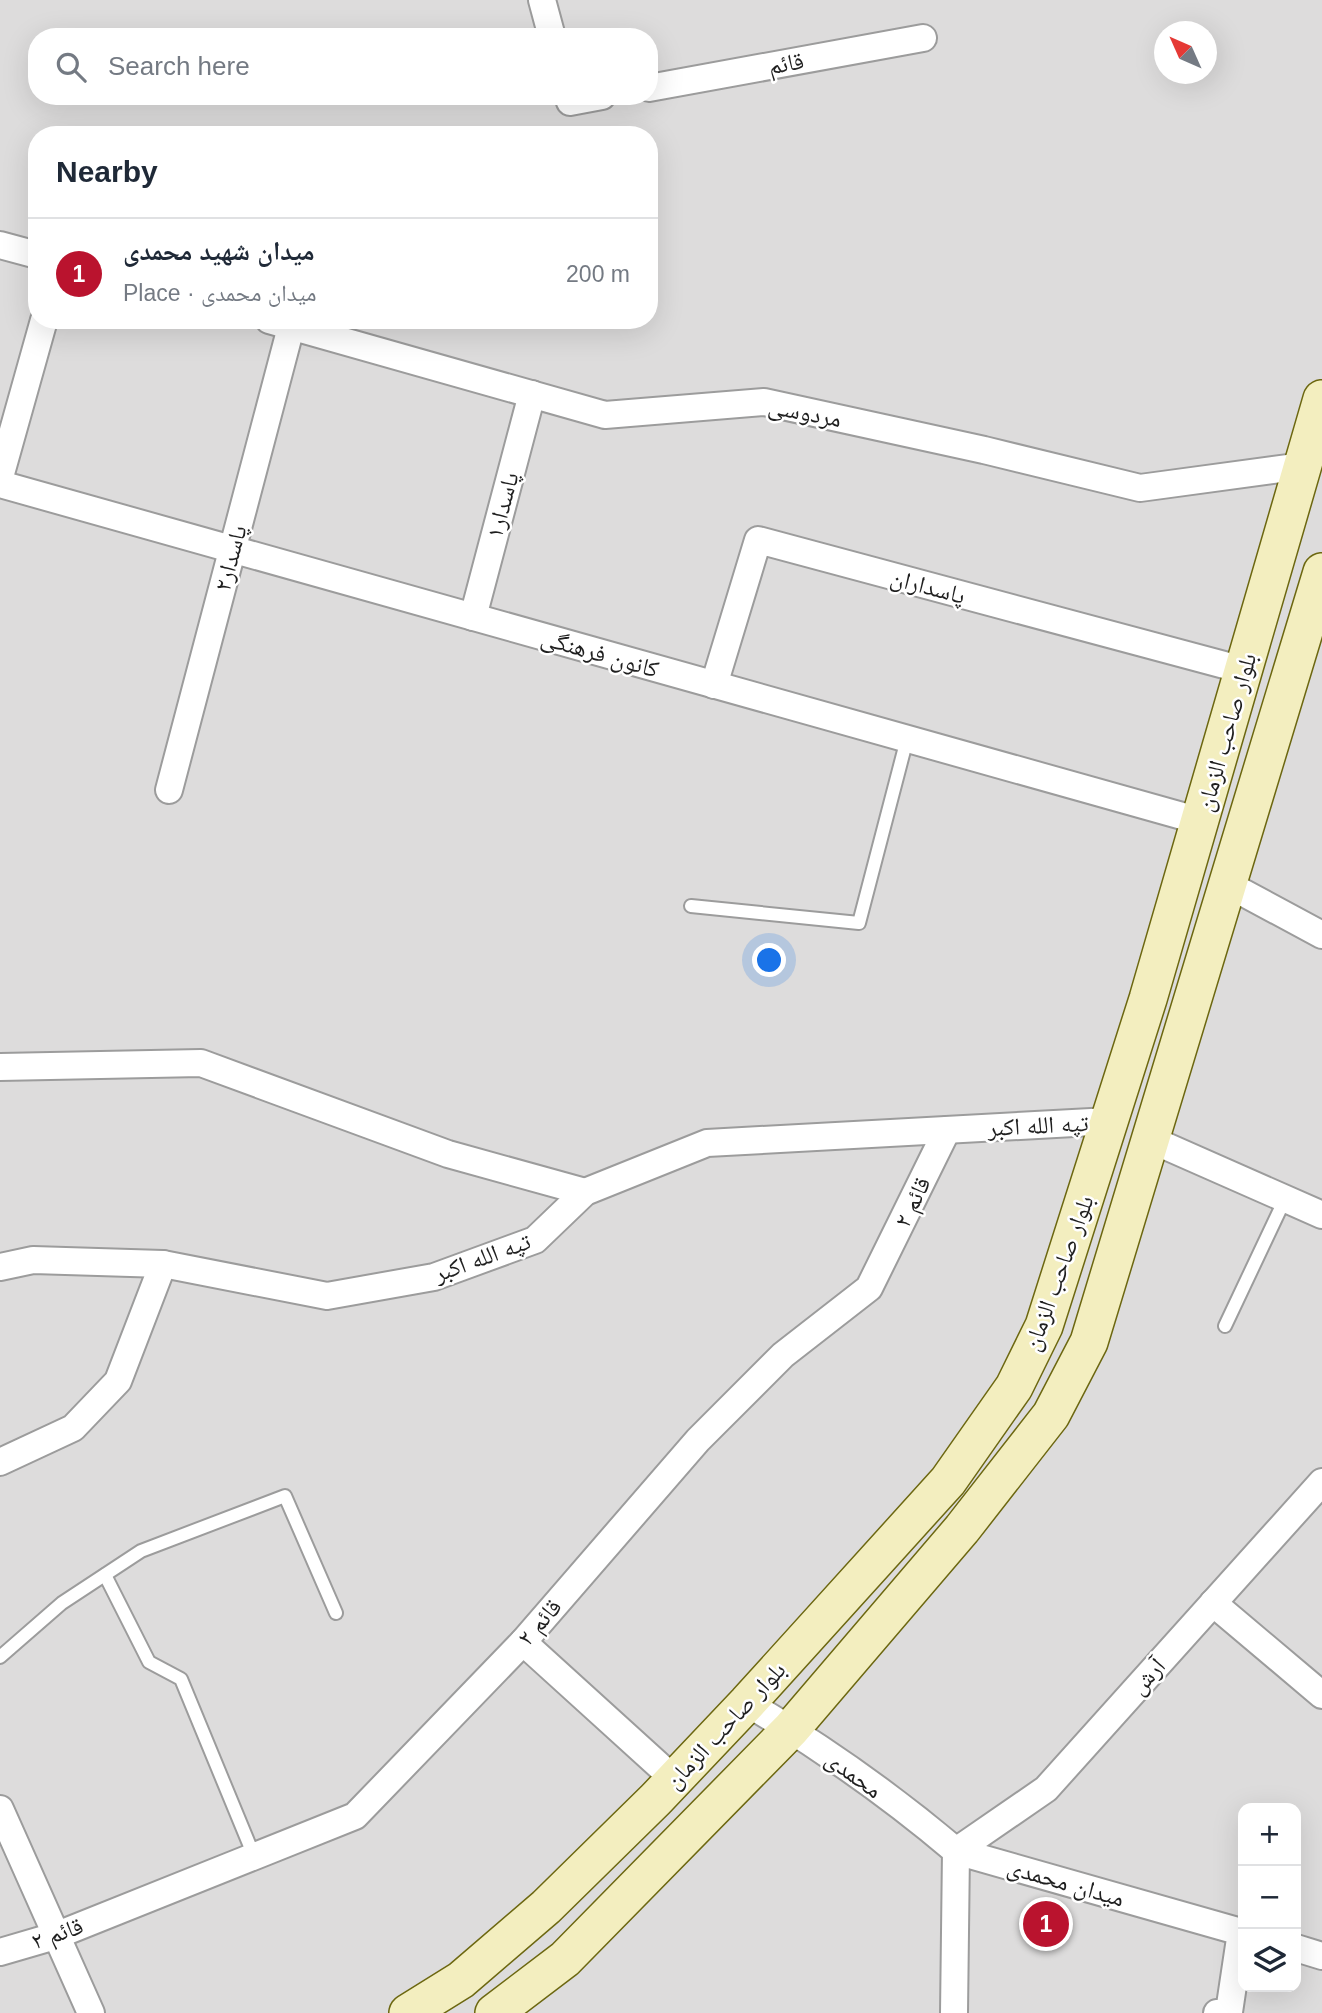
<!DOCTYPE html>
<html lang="en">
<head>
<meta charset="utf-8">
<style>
  :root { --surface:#fff; --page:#f6f6f7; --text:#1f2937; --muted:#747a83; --line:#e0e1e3; --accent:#ba132e }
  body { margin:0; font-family:Helvetica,"Noto Naskh Arabic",sans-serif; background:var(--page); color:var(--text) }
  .controls { position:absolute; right:21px; bottom:21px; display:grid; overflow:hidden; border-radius:14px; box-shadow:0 7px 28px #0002 }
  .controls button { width:63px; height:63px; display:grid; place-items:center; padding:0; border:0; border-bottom:2px solid var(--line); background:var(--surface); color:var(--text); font:35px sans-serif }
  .compass { position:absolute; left:1154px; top:21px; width:63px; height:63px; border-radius:50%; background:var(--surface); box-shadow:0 7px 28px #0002; rotate:315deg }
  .you { position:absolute; left:770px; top:961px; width:24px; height:24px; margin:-18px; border:5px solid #fff; border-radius:50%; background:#1a73e8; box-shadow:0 0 0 10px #1a73e833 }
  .badge { display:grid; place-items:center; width:46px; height:46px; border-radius:50%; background:var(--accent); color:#fff; font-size:23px; font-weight:700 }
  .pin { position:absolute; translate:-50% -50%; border:4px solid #fff; box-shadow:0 2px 7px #0006 }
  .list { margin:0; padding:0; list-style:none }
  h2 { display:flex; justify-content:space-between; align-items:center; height:91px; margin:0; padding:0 28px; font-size:30px }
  h2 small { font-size:23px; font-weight:400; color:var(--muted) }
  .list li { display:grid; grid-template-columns:46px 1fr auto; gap:21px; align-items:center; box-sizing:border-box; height:112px; padding:0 28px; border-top:2px solid var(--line) }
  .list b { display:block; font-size:26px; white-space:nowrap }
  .list p { margin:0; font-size:23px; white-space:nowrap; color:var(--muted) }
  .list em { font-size:23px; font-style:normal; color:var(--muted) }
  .icon { flex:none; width:38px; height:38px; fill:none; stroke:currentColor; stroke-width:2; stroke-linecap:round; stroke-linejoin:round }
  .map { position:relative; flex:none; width:1322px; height:2013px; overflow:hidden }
  .search { position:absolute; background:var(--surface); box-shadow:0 7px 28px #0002; left:28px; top:28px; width:630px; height:77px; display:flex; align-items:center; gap:18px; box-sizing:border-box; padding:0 24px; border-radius:28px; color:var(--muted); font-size:26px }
  .panel { position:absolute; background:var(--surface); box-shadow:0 7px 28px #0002; left:28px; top:126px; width:630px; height:203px; border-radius:28px }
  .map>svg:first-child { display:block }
  .residential { fill:#dddcdc; fill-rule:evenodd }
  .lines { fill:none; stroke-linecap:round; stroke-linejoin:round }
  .lane-casing { stroke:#9c9c9c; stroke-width:16 }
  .street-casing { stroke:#9c9c9c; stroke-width:30 }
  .secondary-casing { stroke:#6c6710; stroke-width:40 }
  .lane { stroke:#fff; stroke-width:12 }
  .street { stroke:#fff; stroke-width:26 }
  .secondary { stroke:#f3eebf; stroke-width:37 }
  .labels { text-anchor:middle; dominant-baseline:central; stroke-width:5; stroke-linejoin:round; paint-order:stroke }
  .street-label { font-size:24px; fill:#1f1f1f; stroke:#fff }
</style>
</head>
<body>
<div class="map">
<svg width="1322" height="2013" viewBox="0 0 1322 2013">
  <rect width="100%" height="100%" fill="#efeae6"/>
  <!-- residential -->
  <path class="residential" d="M0 0H1322V2013H0ZM1164 32H1206V74H1164ZM37 37H649V96H37ZM37 135H649V320H37ZM1243 1808H1296V1987H1243Z"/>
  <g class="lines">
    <!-- lane casing -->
    <g class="lane-casing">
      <g id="lane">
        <path d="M691 906 859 923 907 739"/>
        <path d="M1225 1326 1285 1199"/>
        <path d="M105 1575 149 1662 181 1679 254 1856"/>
        <path d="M0 1657 62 1603 141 1551 285 1496 336 1613"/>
      </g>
    </g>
    <!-- street casing -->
    <g class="street-casing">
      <g id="street">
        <path d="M542 0 552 37"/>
        <path d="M649 88 923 38"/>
        <path d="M568 96 570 102 602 96"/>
        <path d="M0 245 37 255"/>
        <path d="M269 320 605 415 764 402 984 450 1140 488 1303 466"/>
        <path d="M0 477 44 320"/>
        <path d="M0 484 1200 821"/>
        <path d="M473 617 532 394"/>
        <path d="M714 685 758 540 1243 670"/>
        <path d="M169 790 291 327"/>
        <path d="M1229 885 1322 935"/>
        <path d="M0 1067 201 1063 448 1154 585 1192"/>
        <path d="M1152 1140 1322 1215"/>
        <path d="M0 1267 33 1260 163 1264 327 1296 434 1277 535 1240 585 1192 707 1143 1110 1121"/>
        <path d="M0 1462 73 1428 118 1381 163 1264"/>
        <path d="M1213 1603 1322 1695"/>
        <path d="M523 1642 675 1780"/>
        <path d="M747 1703C820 1746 891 1796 956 1851L1046 1789 1322 1482"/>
        <path d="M0 1809 91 2013"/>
        <path d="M1296 1948 1322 1956"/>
        <path d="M0 1952 55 1936 355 1816 523 1642 698 1440 783 1355 869 1288 947 1130"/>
        <path d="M954 2013 956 1851 1241 1932 1229 2012 1217 2013"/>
      </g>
    </g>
    <!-- secondary casing -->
    <g class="secondary-casing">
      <g id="secondary">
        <path d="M408 2013 461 1980 546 1907 656 1799 747 1703 948 1481 1014 1387 1044 1326 1148 999 1322 399"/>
        <path d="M494 2013 565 1959 791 1729 962 1529 1051 1415 1089 1342 1322 572"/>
      </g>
    </g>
    <!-- lane -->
    <use href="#lane" class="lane"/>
    <!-- street -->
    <use href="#street" class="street"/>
    <!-- secondary -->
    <use href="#secondary" class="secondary"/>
  </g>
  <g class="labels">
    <!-- street labels -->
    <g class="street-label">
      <text transform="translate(786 63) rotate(-10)">قائم</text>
      <text transform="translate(805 412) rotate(11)">مردوسی</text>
      <text transform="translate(502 505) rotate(-75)">پاسدار۱</text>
      <text transform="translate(230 558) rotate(-75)">پاسدار۲</text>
      <text transform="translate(928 586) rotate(15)">پاسداران</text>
      <text transform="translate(600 653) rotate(16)">کانون فرهنگی</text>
      <text transform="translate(1226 732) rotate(-74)">بلوار صاحب الزمان</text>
      <text transform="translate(1038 1125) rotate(-3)">تپه الله اکبر</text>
      <text transform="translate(912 1202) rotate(-64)">قائم ۲</text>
      <text transform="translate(482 1257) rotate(-20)">تپه الله اکبر</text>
      <text transform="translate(1058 1273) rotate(-70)">بلوار صاحب الزمان</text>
      <text transform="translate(539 1622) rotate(-49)">قائم ۲</text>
      <text transform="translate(1147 1676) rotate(-48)">آرش</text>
      <text transform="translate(725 1725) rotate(-47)">بلوار صاحب الزمان</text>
      <text transform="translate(854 1774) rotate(36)">محمدی</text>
      <text transform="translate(1066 1882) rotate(16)">میدان محمدی</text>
      <text transform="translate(57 1933) rotate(-19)">قائم ۲</text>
    </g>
  </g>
</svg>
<div class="controls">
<button>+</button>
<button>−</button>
<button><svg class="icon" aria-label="layers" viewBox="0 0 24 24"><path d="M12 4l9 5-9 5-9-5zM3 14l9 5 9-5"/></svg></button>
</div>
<svg class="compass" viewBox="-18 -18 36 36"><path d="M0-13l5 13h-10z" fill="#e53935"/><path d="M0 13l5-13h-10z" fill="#747a83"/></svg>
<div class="you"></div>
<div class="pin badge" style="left:1046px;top:1924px">1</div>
<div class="search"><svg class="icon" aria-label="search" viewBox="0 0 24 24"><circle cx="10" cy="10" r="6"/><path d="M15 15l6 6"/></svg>Search here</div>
<section class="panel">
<h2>Nearby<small></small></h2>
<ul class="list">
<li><span class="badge">1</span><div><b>میدان شهید محمدی</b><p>Place · میدان محمدی</p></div><em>200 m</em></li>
</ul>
</section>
</div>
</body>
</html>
